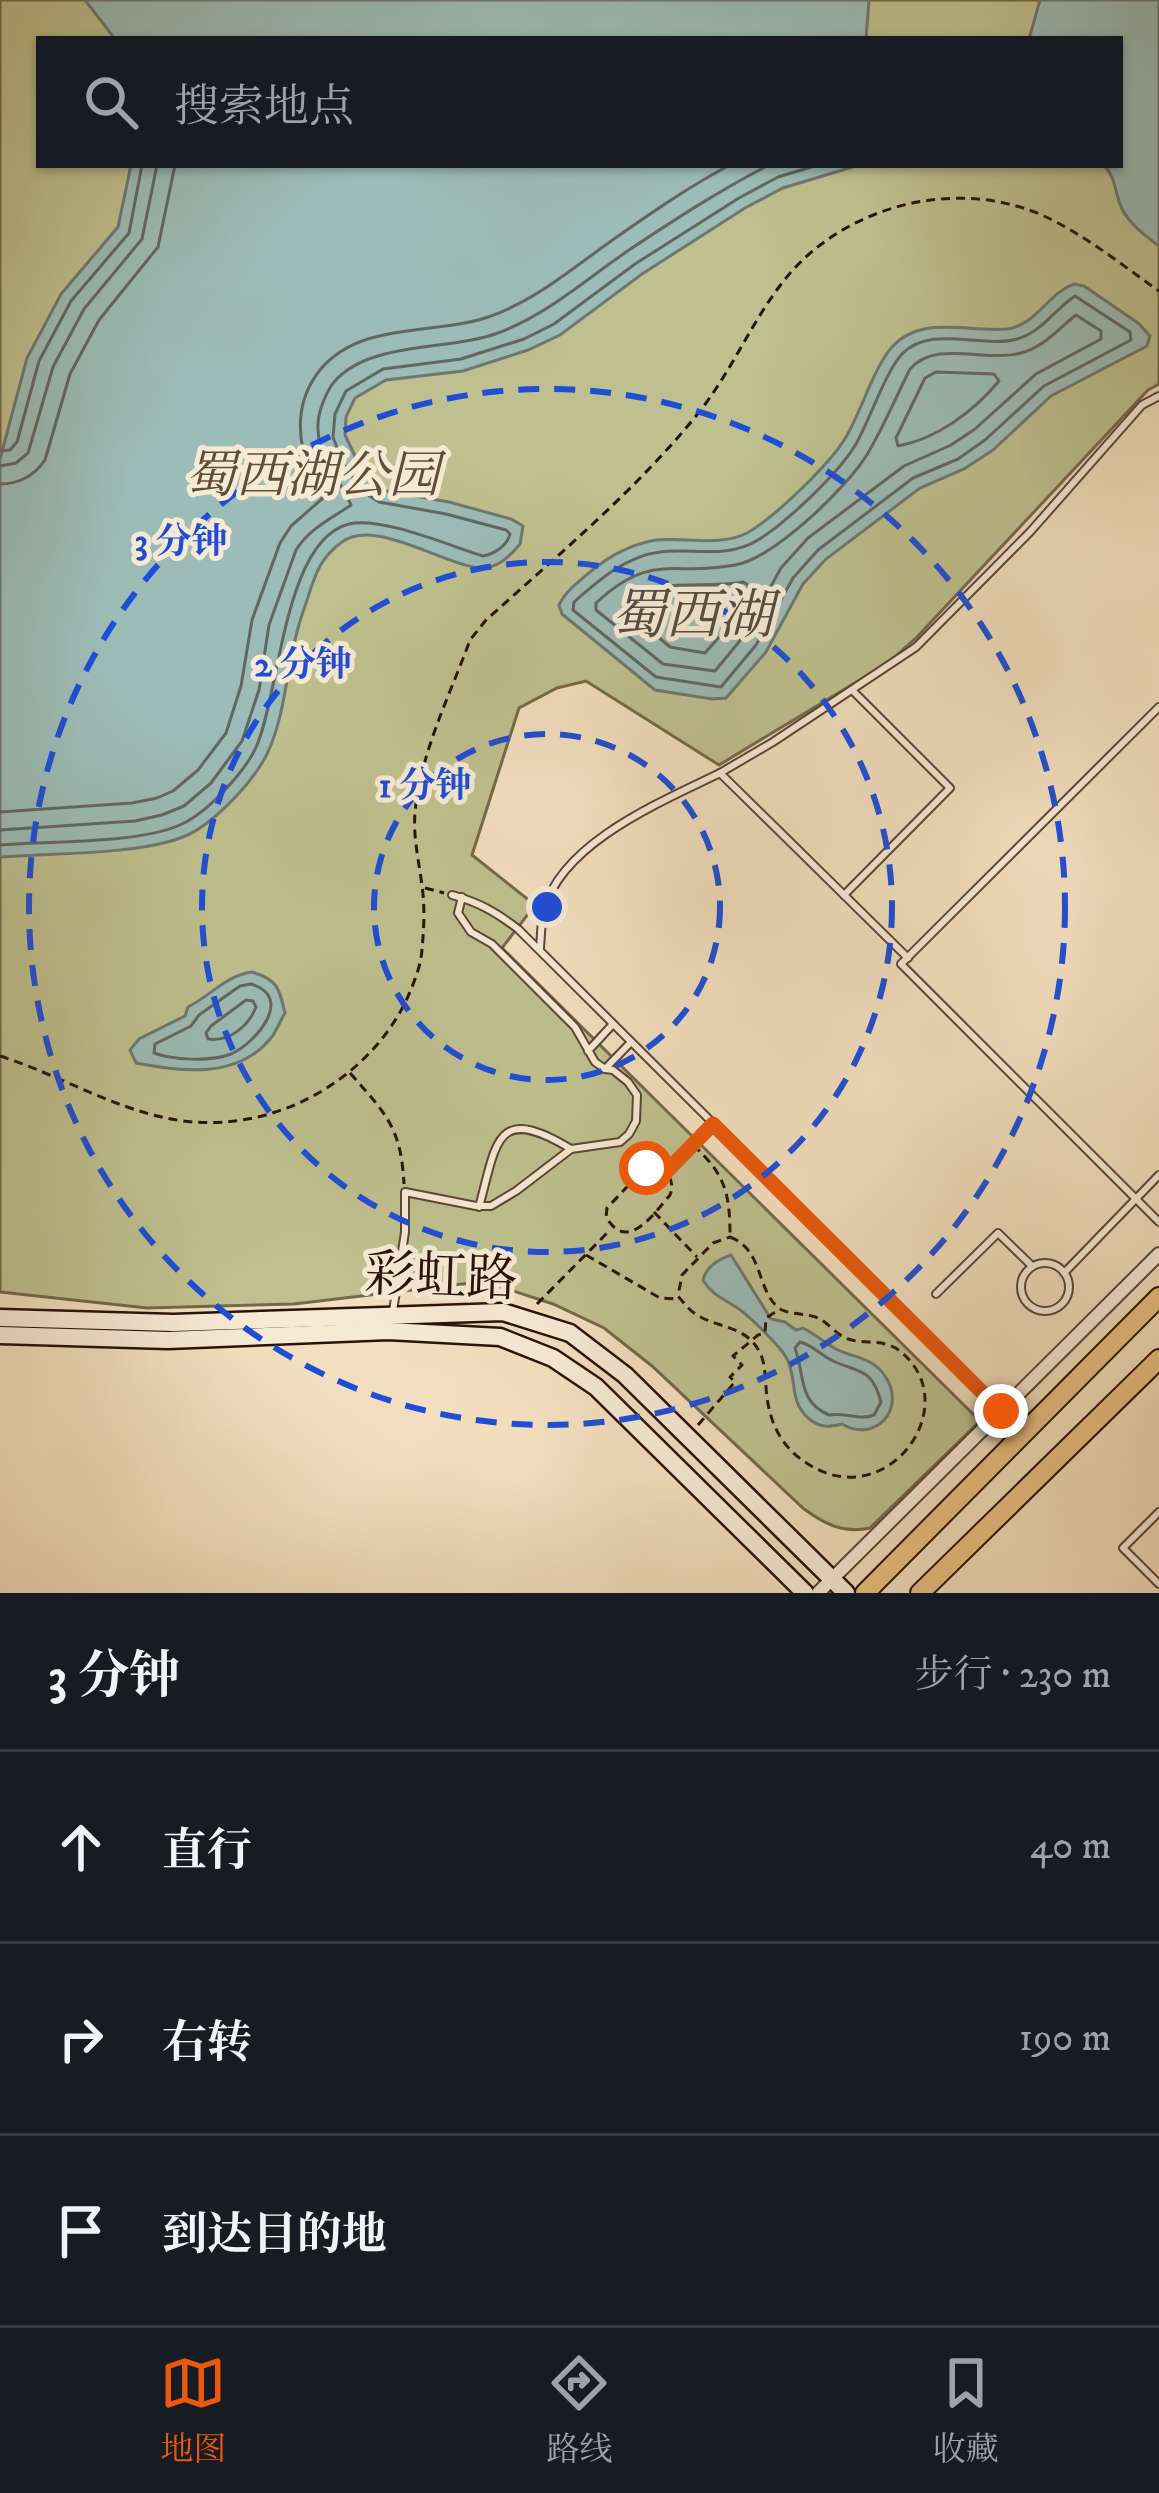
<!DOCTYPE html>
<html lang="zh">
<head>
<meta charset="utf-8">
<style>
  :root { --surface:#171b24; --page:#20242c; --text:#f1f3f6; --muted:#9ea1a6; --line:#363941; --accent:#ea580c }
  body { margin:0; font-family:"IM FELL DW Pica","Noto Serif SC",serif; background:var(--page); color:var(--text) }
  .stop { position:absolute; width:36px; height:36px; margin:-27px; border:9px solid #ea580c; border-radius:50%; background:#fff }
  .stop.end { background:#ea580c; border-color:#fff; box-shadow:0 3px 12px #0008 }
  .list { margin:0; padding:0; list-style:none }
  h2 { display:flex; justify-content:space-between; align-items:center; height:156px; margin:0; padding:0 48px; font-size:51px }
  h2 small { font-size:39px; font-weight:400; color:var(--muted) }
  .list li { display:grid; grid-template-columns:78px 1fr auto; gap:36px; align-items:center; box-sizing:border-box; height:192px; padding:0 48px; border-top:3px solid var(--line) }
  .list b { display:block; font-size:45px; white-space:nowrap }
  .list em { font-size:39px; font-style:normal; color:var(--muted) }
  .icon { flex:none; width:66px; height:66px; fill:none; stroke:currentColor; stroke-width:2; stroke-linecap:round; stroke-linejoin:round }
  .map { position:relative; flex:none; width:1159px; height:1593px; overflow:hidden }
  .search { position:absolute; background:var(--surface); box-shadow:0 3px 9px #0004; left:36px; right:36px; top:36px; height:132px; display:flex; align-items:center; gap:30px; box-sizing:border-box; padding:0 42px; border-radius:0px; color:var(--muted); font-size:45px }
  .sheet { height:732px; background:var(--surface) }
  nav { display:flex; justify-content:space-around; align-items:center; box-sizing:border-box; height:168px; border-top:3px solid var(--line); background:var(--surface); font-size:33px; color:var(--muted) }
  nav a { display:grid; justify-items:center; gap:6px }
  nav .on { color:var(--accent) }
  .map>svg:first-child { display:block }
  .green { fill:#bfc08f; stroke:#74694c; stroke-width:3; fill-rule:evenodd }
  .water { fill:#9cbcb7; stroke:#6e7871; stroke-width:3 }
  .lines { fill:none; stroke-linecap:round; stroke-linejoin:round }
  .shore { stroke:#626760; stroke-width:3 }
  .service-casing { stroke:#5b4536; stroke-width:10 }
  .minor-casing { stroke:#5b4536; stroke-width:16 }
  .secondary-casing { stroke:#281209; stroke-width:21 }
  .primary-casing { stroke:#281209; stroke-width:22 }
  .path { stroke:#281209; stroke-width:3; stroke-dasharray:9 6; stroke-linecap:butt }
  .service { stroke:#f7ead5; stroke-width:6 }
  .minor { stroke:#f7ead5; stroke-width:12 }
  .secondary { stroke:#f7ead5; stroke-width:16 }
  .primary { stroke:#eac080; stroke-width:18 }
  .route { stroke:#ea580c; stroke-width:15 }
  .ring { fill:none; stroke:#1d4ed8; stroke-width:6; stroke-dasharray:21 15 }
  .labels { text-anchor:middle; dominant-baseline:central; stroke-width:10; stroke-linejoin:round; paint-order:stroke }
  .park-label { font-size:51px; font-style:italic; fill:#5d4f38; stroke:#f7ead5 }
  .street-label { font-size:51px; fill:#281209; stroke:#f7ead5 }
  .water-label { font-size:54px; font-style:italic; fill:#514e46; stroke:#f7ead5 }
  .centre { fill:#1d4ed8; stroke:#f7ead5; stroke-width:6 }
  .ring-label { font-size:36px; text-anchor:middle; font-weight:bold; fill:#1d4ed8; stroke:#f7ead5; stroke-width:10; stroke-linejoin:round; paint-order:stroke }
</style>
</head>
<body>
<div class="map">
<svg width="1159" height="1593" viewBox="0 0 1159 1593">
  <rect width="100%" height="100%" fill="#f3dfbf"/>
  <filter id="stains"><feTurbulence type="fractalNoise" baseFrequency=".00167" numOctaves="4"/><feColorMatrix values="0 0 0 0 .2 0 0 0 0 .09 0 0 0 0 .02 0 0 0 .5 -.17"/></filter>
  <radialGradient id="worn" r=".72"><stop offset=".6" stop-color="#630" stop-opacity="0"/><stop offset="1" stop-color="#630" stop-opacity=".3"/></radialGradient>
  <!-- green -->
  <path class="green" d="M0 0H1159V384L1148 390 917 637 888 663 719 765 586 681 557 688 519 708 472 855 535 905 502 948 980 1421 870 1528C843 1534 825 1524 804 1509L652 1366 604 1328 553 1304 498 1286 471 1283 294 1304 147 1308 0 1292ZM39 39H1120V165H39Z"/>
  <!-- water -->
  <g class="water">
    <path d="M85 0H869L866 39H115Z"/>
    <path d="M1040 0H1159V246C1144 235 1124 220 1119 201 1114 186 1115 178 1104 165H1120V39H1029Z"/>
    <path d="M131 165H859L783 188 745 208 642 274 560 335 528 350 463 371 386 380 355 398 346 417 345 435 363 473 381 490 449 502 511 519 523 526 520 544C512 554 498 568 483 568 445 567 376 517 342 542 316 560 313 584 303 612 286 658 288 710 267 754 253 782 212 826 183 837 137 855 51 853 0 857V459L27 358 61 294 118 227Z"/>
    <path d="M1074 284 1084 286 1138 323 1150 336 1147 346 1051 396 993 450 964 469 920 488 826 559 803 584 766 652 726 698 712 699 655 690 562 614 559 605C565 592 578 582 590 572 608 557 632 544 656 540 685 537 720 547 747 533 774 518 830 464 846 437 861 412 874 367 892 347 922 314 969 333 1007 329 1037 325 1048 293 1074 284Z"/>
    <path d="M252 972C278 980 279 988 285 1013 280 1021 276 1032 271 1038 238 1079 182 1072 136 1063L130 1050 139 1039 185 1016 188 1007C210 996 227 975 252 972Z"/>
    <path d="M731 1255 771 1319 785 1322 796 1330 803 1328C815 1334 824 1342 836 1349 853 1358 873 1357 885 1376 907 1408 876 1444 842 1424 828 1428 819 1427 808 1418 788 1400 798 1377 786 1357 778 1344 751 1318 739 1309 725 1299 712 1296 703 1280 706 1267 719 1259 731 1255Z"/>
  </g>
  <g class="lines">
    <!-- shore -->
    <g class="shore">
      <path d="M1075 296 1130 332 1131 340 1044 386 985 440 958 459 913 478 818 550 793 578 756 645 721 687 656 677 573 610 574 602C598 581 626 556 660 552 693 548 727 559 758 540 787 522 839 473 856 444 869 421 886 371 902 354 931 324 981 349 1017 339 1042 332 1055 309 1075 296Z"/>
      <path d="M1076 315 1101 331V339L1036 374 975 429 951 445 904 466 808 538 781 568 743 637 715 671 663 664 596 610V603C652 551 673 577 735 565 773 559 849 486 868 453 884 426 896 397 910 369 937 339 985 363 1021 353 1044 347 1058 329 1076 315Z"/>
      <path d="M936 372 994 374 999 381C974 411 937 439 898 446L896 438 925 378Z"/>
      <path d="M0 451 10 450 17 442 39 361 71 301 129 233 142 165"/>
      <path d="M0 466 16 463 28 453 53 367 84 309 142 239 157 165"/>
      <path d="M0 484C20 484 34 476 45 460L70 374 99 320 158 247 175 165"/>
      <path d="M743 582 748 585V591L728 627 705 653 670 647 624 608 625 603C663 575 700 590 743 582Z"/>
      <path d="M0 812 132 803 157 798 173 791 198 770 226 733 241 686 252 620 280 543 291 526 323 498C320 489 315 482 311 473 296 439 295 401 320 370 361 320 437 336 491 316 538 299 574 267 614 239 651 213 690 186 730 165"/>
      <path d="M0 830 135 821 162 815 184 806 211 783 242 741 259 690 269 625 296 550C310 528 332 518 351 505 336 471 307 446 322 405 325 397 329 387 335 381 370 341 449 351 498 333 548 314 585 280 629 250 674 220 720 190 769 165"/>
      <path d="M0 845C48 841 141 844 182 824 208 812 246 771 257 745 280 691 284 540 349 524 381 516 450 546 483 556 494 554 507 546 510 534L506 530 446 514 379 502 362 491 342 461 333 437 335 414 346 391 383 369 461 359 524 339 554 324 635 264 739 198 778 177 818 165"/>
      <path d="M251 984C295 997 256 1043 231 1054 210 1062 173 1060 154 1053L155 1044 191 1026 199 1015 240 986Z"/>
      <path d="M246 1000 253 1001 256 1007C248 1027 229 1042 208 1039L206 1033 211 1026Z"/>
      <path d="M800 1342C813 1345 820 1355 833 1361 860 1373 872 1368 881 1402L874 1415C859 1421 846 1412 829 1415 798 1402 805 1376 795 1348Z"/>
    </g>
    <!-- service casing -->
    <g class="service-casing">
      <g id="service">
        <path d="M1159 707 901 964 1159 1222"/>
        <path d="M720 773 773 742 916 647 1030 532 1142 405 1159 396"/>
        <path d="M452 895C478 902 496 912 518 929L1023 1432"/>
        <path d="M844 895 950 788 853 691"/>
        <path d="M540 948C541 936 541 922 544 910 562 842 663 801 720 773L908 958"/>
        <path d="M588 1051 613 1024"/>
        <path d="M605 1069 631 1042"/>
        <path d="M479 1207C497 1142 495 1103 571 1149"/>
        <circle cx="1045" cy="1287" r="24"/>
        <path d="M1064 1273 1159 1175"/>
        <path d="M936 1294 998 1233 1032 1266"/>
        <path d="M393 1311 405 1232V1192L476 1206H491L516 1191 571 1149 620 1142 629 1134 636 1121 637 1095 628 1082 613 1070 605 1069 595 1062 575 1027 492 944 471 932 458 913 462 897"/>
        <path d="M1159 1512 1123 1548 1159 1584"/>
      </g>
    </g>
    <!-- minor casing -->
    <g class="minor-casing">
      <path id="minor" d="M818 1593 1159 1254"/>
    </g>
    <!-- secondary casing -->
    <g class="secondary-casing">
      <g id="secondary">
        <path d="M0 1318 173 1323 503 1312 570 1333 625 1375 846 1593"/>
        <path d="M0 1335 168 1340 388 1331 500 1337 553 1358 596 1387 805 1593"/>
      </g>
    </g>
    <!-- primary casing -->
    <g class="primary-casing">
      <g id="primary">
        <path d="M865 1593 1159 1297"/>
        <path d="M920 1593 1159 1359"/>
      </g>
    </g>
    <!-- path -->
    <g class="path">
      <path d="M425 888 444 893"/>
      <path d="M0 1056C57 1074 112 1108 171 1119 265 1137 364 1086 406 1001 413 985 421 967 422 949 424 929 425 906 422 886 419 861 413 838 415 813 420 754 450 695 470 640L486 620C558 555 634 492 696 416 733 371 754 314 792 271 853 203 960 178 1044 216 1085 235 1122 265 1159 291"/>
      <path d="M350 1073C386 1114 401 1127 404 1184"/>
      <path d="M693 1145C725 1174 730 1193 730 1236"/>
      <path d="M658 1167C669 1172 675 1183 670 1195 653 1215 627 1253 606 1217L607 1208 642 1171Z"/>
      <path d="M667 1170 707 1130"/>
      <path d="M654 1212 697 1257"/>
      <path d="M730 1237C765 1250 756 1295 782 1310 793 1315 806 1313 818 1318 829 1323 836 1335 848 1339 866 1345 883 1338 900 1351 967 1405 887 1515 808 1464 779 1446 768 1419 766 1387 765 1375 765 1361 759 1351 746 1326 718 1328 697 1315 689 1310 684 1303 678 1296L682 1275 713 1243Z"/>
      <path d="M586 1255 660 1298 678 1299"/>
      <path d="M537 1304 610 1230"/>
      <path d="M698 1425 735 1382 730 1377 742 1365 733 1356 758 1335 765 1333 766 1318 780 1309"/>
    </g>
    <!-- service -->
    <use href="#service" class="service"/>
    <!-- minor -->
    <use href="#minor" class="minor"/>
    <!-- secondary -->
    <use href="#secondary" class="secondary"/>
    <!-- primary -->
    <use href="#primary" class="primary"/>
  </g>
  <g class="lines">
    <!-- route -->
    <path class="route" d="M646 1168 658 1167 666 1172 713 1124 1001 1411"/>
  </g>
  <!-- distance rings -->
  <g class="ring">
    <circle cx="547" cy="907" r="173"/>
    <circle cx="547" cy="907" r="345"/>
    <circle cx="547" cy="907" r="518"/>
  </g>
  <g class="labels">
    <!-- park labels -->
    <g class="park-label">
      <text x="312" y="477">蜀西湖公园</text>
    </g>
    <!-- street labels -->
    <g class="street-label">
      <text transform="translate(441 1278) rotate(2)">彩虹路</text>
    </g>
    <!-- water labels -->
    <g class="water-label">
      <text x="692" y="617">蜀西湖</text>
    </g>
  </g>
  <circle cx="547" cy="907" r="18" class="centre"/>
  <g class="ring-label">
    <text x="181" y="553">3 分钟</text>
    <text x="303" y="676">2 分钟</text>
    <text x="425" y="797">1 分钟</text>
  </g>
  <rect width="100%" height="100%" filter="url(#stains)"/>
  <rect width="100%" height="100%" fill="url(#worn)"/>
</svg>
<div class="stop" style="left:646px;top:1168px"></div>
<div class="stop end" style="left:1001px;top:1411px"></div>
<div class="search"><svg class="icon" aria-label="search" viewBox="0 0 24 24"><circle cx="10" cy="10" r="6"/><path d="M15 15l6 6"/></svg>搜索地点</div>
</div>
<section class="sheet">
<h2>3 分钟<small>步行 · 230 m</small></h2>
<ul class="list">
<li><svg class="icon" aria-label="ahead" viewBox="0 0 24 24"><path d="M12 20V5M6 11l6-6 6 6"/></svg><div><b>直行</b></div><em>40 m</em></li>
<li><svg class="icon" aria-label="right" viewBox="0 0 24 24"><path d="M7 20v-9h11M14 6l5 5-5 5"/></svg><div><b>右转</b></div><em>190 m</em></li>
<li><svg class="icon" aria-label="arrive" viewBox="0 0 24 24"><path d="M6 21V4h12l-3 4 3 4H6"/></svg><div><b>到达目的地</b></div></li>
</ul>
</section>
<nav>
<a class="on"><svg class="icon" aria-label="map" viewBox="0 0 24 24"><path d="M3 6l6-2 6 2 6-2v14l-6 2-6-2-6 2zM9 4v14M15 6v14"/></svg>地图</a>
<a><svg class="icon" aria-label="directions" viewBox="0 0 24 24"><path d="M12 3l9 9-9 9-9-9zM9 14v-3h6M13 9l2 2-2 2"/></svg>路线</a>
<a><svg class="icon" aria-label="saved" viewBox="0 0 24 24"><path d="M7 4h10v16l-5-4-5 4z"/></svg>收藏</a>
</nav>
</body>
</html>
